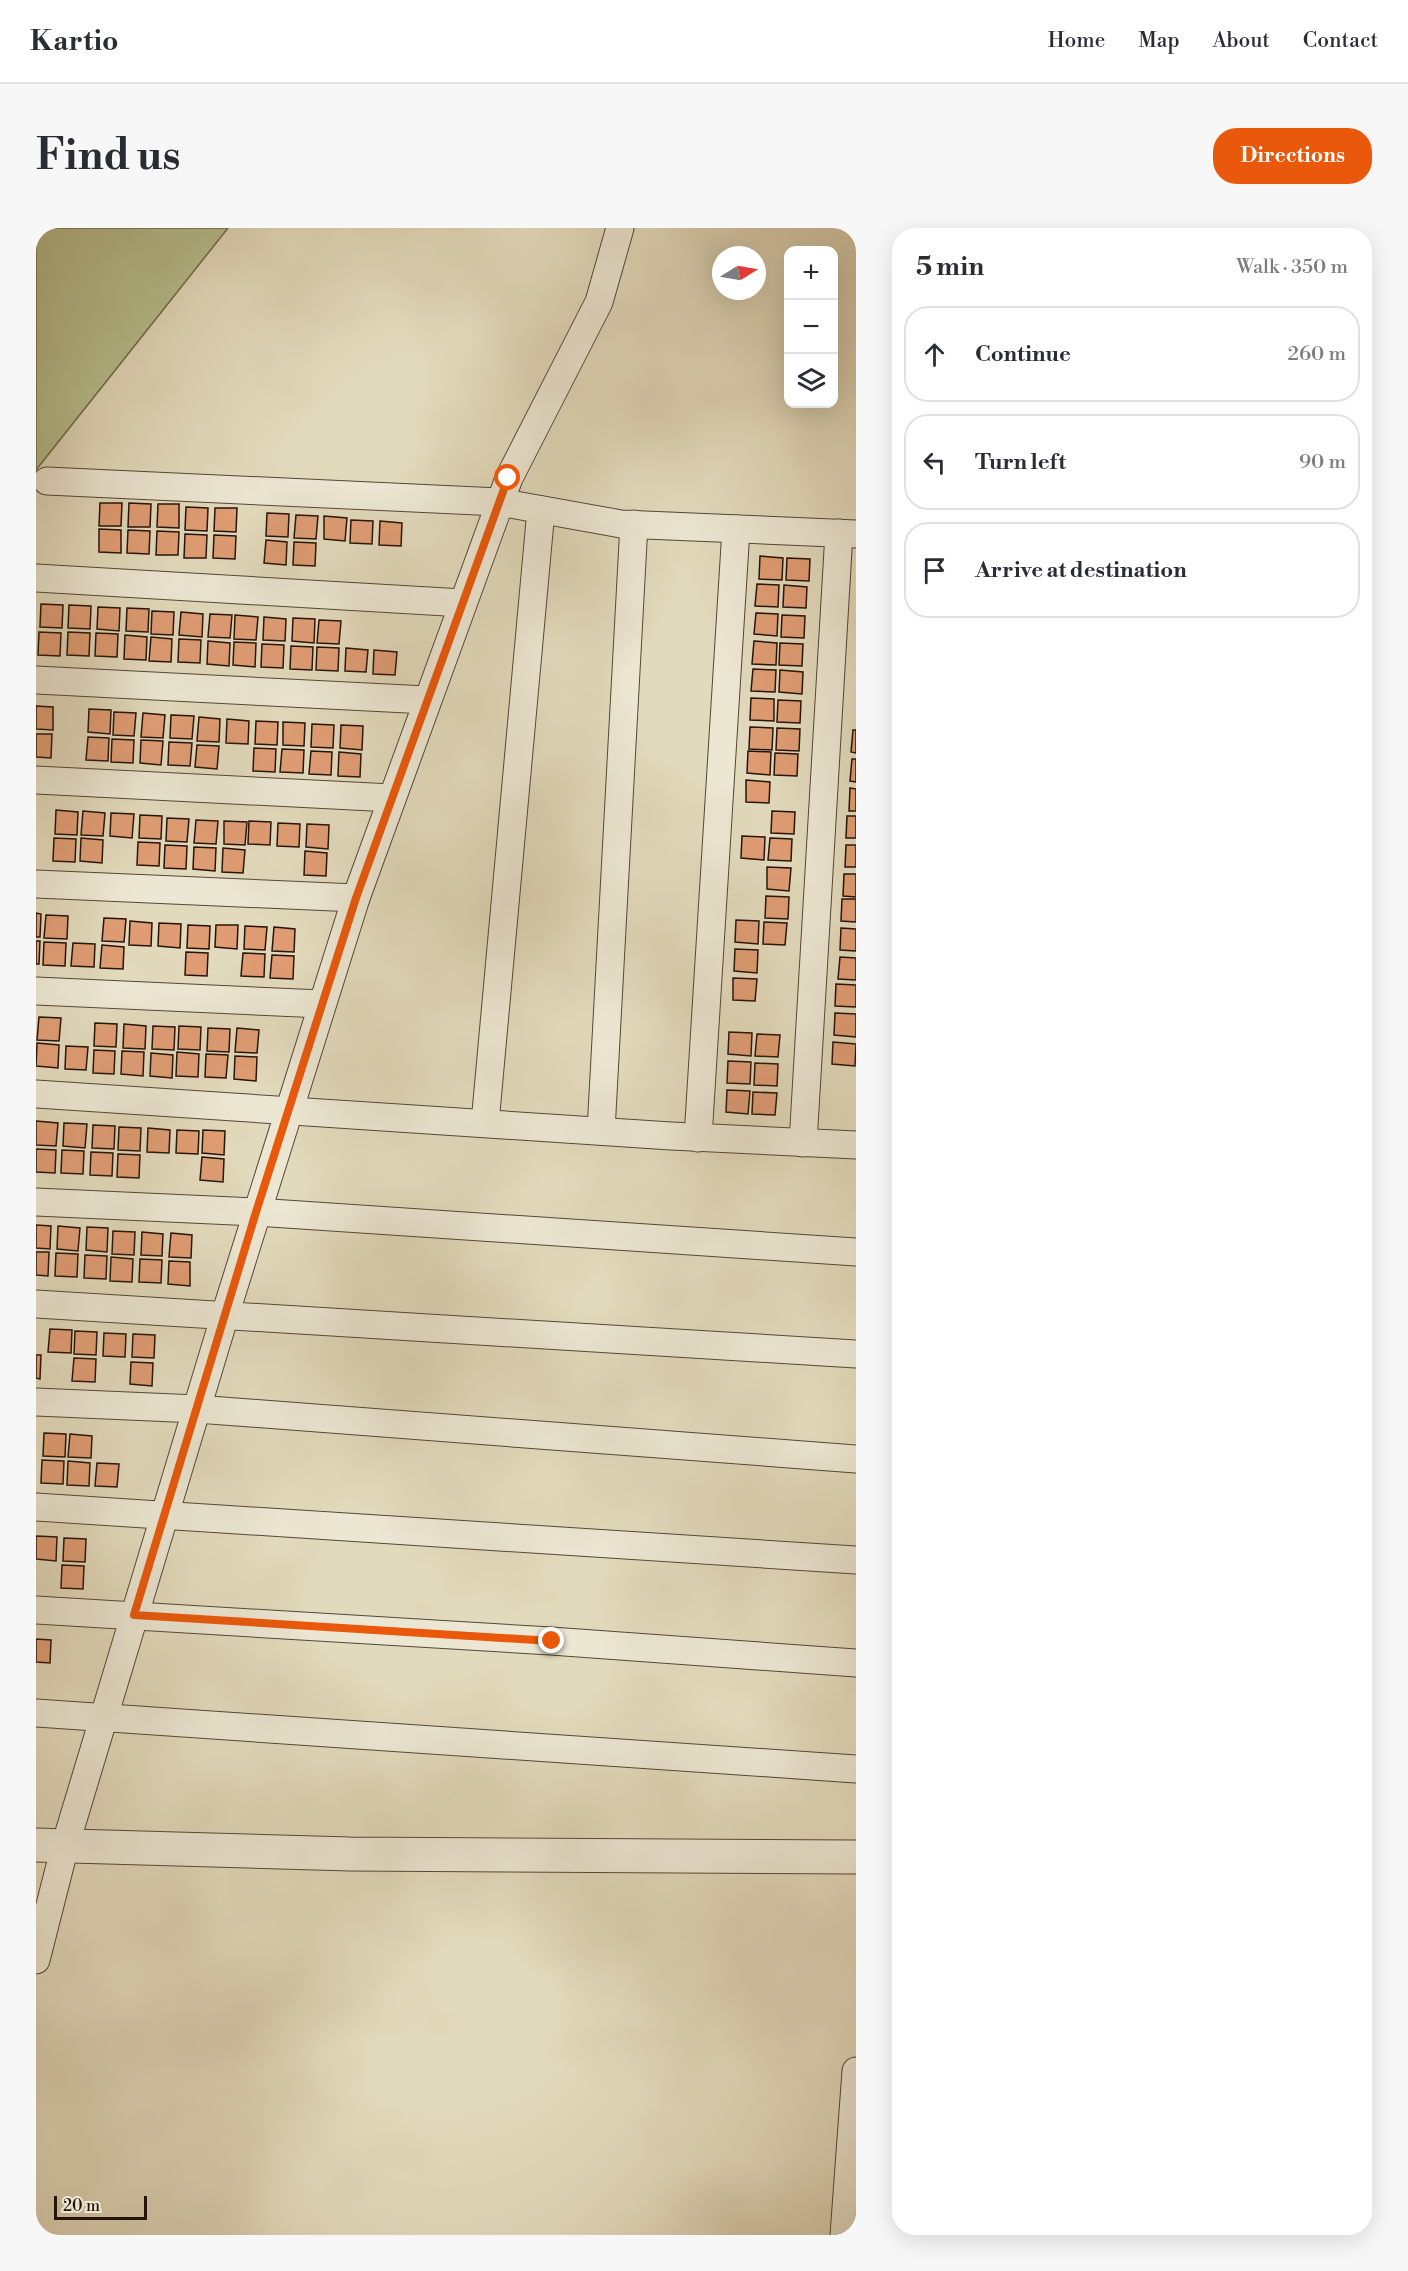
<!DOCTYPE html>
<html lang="en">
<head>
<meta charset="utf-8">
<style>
  :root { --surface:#fff; --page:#f7f7f7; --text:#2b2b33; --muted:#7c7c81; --line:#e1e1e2; --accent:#ea580c }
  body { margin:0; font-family:"Libre Bodoni",serif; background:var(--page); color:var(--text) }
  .controls { position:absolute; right:18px; top:18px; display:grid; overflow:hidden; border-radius:12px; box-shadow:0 6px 24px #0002 }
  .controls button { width:54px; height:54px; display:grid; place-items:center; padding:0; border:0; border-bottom:2px solid var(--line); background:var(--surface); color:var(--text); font:30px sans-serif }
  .compass { position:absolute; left:676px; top:18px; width:54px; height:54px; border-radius:50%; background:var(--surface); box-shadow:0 6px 24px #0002; rotate:79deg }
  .scale { position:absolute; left:18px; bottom:15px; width:93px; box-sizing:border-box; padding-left:6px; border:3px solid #271409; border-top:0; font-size:16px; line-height:21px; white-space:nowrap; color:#271409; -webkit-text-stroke:4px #ece7d3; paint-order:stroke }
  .stop { position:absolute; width:18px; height:18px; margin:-14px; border:4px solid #ea580c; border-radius:50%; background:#fff }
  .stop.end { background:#ea580c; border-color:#fff; box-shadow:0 2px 6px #0008 }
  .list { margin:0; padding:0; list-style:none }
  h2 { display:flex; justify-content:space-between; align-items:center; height:78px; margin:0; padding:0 24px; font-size:26px }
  h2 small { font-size:20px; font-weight:400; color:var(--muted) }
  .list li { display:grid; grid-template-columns:39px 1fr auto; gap:18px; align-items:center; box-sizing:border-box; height:96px; margin:0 12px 12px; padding:0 12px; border:2px solid var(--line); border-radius:24px }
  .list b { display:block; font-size:22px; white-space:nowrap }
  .list em { font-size:20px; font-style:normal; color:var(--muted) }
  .icon { flex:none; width:33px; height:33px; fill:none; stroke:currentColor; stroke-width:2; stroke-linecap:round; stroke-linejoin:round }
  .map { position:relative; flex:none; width:820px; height:2007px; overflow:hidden; border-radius:24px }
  header { display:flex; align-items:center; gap:36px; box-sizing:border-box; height:84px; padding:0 30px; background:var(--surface); border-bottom:2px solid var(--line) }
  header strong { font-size:28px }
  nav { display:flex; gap:33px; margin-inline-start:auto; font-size:21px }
  .intro { display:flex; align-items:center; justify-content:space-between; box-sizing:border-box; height:144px; padding:0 36px }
  h1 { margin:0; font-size:42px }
  .button { padding:15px 27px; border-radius:24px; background:var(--accent); color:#fff; font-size:21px; font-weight:700 }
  main { display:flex; gap:36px; padding:0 36px }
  aside { flex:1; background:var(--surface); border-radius:24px; box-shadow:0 6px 24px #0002 }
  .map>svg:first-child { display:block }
  .green { fill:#b7be8e; stroke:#6f694c; stroke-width:1.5 }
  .building { fill:#e09d74; stroke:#271409; stroke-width:1.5 }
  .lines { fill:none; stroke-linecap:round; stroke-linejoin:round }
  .minor-casing { stroke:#564636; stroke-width:29 }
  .tertiary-casing { stroke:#564636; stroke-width:35 }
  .minor { stroke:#ece7d3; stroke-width:27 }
  .tertiary { stroke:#ece7d3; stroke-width:33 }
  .route { stroke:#ea580c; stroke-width:8 }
</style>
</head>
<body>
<header>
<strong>Kartio</strong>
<nav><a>Home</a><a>Map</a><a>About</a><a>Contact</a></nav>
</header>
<div class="intro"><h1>Find us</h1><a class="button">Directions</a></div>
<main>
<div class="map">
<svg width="820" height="2007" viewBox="0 0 820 2007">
  <rect width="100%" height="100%" fill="#e2dabc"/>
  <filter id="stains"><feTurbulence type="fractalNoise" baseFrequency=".00333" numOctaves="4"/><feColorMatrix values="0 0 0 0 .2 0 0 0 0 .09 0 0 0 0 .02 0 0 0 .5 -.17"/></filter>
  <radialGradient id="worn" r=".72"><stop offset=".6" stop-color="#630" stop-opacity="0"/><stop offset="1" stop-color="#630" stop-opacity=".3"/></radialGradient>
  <!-- green -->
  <path class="green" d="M0 0H192L0 242Z"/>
  <!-- building -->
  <g class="building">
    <path d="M64 275H86L85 298H63Z"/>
    <path d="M93 275 115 276 114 299H92Z"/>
    <path d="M122 276H143V300L121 299Z"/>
    <path d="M150 279 172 280 171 303 149 302Z"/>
    <path d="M179 280H201L200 304 178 303Z"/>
    <path d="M231 285 253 286 252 309 230 308Z"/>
    <path d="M260 287 282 288 280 311 258 310Z"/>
    <path d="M288 288 311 290 309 313 288 311Z"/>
    <path d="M315 292 337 293 336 316 314 315Z"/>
    <path d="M344 293 366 295 365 318 343 317Z"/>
    <path d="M63 301 85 302V325L63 324Z"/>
    <path d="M92 302 114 303 113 326 91 325Z"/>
    <path d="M121 303 143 304 142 327H120Z"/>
    <path d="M149 306 171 307 170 330H148Z"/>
    <path d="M178 307 200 308 199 331 177 330Z"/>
    <path d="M230 312 251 314 250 337 228 335Z"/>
    <path d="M258 314 280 315 279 338 257 337Z"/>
    <path d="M724 328 747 330 746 352 723 351Z"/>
    <path d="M751 330 774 331 773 353 750 352Z"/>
    <path d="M721 356 743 357 742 379 719 378Z"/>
    <path d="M748 357 771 359 770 380 747 379Z"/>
    <path d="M5 376 27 377 26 400 4 399Z"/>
    <path d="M33 377 55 378 54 401 32 400Z"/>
    <path d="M62 379 84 380 83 403 61 401Z"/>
    <path d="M91 380 113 381 112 404 90 403Z"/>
    <path d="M116 383 138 384 137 407 115 406Z"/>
    <path d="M145 384 167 386 166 409 143 407Z"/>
    <path d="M720 385 742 386 741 408 718 406Z"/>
    <path d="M174 386 196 387 194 410 172 409Z"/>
    <path d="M199 387 222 389 220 412 198 411Z"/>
    <path d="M746 387 769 388 768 410 745 409Z"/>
    <path d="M228 389 250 391 249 413 227 412Z"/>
    <path d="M257 390 279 391 278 415 256 413Z"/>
    <path d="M283 392 305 393 303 416 281 415Z"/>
    <path d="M3 404 25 405 24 428 2 427Z"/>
    <path d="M32 404 54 405 53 428 31 427Z"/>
    <path d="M60 405 82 406 81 429 59 428Z"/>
    <path d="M89 407 111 409 110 432 88 431Z"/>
    <path d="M115 409 136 411 135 434 113 433Z"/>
    <path d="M143 411 165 412 164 435 142 434Z"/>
    <path d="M172 413 194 415 193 438 171 436Z"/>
    <path d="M718 413 741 415 740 437 716 436Z"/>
    <path d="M198 414 220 415 219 439 197 437Z"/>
    <path d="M744 415 767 416 766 438 743 437Z"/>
    <path d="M226 416 248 417 247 440 225 439Z"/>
    <path d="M255 418 277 419 276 442 254 441Z"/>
    <path d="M281 419 303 420 302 443 280 442Z"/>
    <path d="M310 420 332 422 330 444 309 443Z"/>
    <path d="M338 422 361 424 359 447 337 446Z"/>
    <path d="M717 441 740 442 739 464 715 463Z"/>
    <path d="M744 442 767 444 766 466 743 464Z"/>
    <path d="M715 470 738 471V493L714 492Z"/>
    <path d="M742 472 765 473 764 495 741 494Z"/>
    <path d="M0 478 17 479V502L0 501Z"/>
    <path d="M53 481 75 482 74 506 52 504Z"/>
    <path d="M78 484 100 485 98 508 77 507Z"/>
    <path d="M107 485 129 487 127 510 105 509Z"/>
    <path d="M135 487 158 488 156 511 134 510Z"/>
    <path d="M163 489 184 491 183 514 161 513Z"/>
    <path d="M191 491 213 493 212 516 190 515Z"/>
    <path d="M220 493 242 494 241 517 219 516Z"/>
    <path d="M247 494 269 495 268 518 247 517Z"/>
    <path d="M276 496 298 497 297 520 275 519Z"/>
    <path d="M305 497 327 498 326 522 304 520Z"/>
    <path d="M714 499 737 500 736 522 713 521Z"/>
    <path d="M741 500 764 501 763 523 740 522Z"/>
    <path d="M817 502H820V525L815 524Z"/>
    <path d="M0 506H16L15 530 0 529Z"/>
    <path d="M52 509 73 510 72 533 50 532Z"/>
    <path d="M76 511 98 512 97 535 75 534Z"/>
    <path d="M105 512 127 513 125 537 104 535Z"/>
    <path d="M133 514 156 515 154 538 132 537Z"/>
    <path d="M161 517 183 518 181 541 159 539Z"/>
    <path d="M218 520 240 521 239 544 217 543Z"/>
    <path d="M246 521 268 522 267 545 244 544Z"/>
    <path d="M275 523 296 524 295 547 273 546Z"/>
    <path d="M712 523 735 524 734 547 711 545Z"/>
    <path d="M303 524 325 526 324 549 302 548Z"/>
    <path d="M739 525 762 526 761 548 738 547Z"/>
    <path d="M816 531H820V554L814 553Z"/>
    <path d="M710 552 734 554 733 575 710 574Z"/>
    <path d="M814 560 820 561V583H813Z"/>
    <path d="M20 582 42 584 41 607 19 606Z"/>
    <path d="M47 583 69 585 67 608 45 607Z"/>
    <path d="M736 583 759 584 758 606 735 605Z"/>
    <path d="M75 585 98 586 96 610 74 608Z"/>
    <path d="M104 587 126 588 125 611 103 610Z"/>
    <path d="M811 588H820V610H810Z"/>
    <path d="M131 590 153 591 151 614 130 613Z"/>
    <path d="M160 592 182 593 180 616 158 615Z"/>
    <path d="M188 593 211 594 209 617 188 616Z"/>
    <path d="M213 593 235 594 234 617 212 616Z"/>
    <path d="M242 595 264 596 263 619 241 618Z"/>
    <path d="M271 596 293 597 292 621 270 619Z"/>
    <path d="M706 608 729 609 728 632 705 630Z"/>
    <path d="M18 610 40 611 39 634 17 633Z"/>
    <path d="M45 610 67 612 66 635 44 633Z"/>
    <path d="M734 610 756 611 755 633 732 632Z"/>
    <path d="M102 614 124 615 123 638 101 637Z"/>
    <path d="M129 617 151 618 150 641 128 640Z"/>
    <path d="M810 617H820V639H809Z"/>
    <path d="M158 619 180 620 179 643 157 641Z"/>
    <path d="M187 620 209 622 207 645 186 644Z"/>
    <path d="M269 623 291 625 290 648 268 647Z"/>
    <path d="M731 639 755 640 753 663 731 661Z"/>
    <path d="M808 646H820V669L807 668Z"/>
    <path d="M730 668 753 669 752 691 729 690Z"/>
    <path d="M806 671H820V694L805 693Z"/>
    <path d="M0 685 5 686 4 709H0Z"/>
    <path d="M10 687 32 688 31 711 8 710Z"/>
    <path d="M68 690 90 691 88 714 66 713Z"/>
    <path d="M700 692 723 693 722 716 699 714Z"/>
    <path d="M94 693 116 695 115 718 93 717Z"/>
    <path d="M728 694 751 695 749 717 727 716Z"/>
    <path d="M123 695 145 696 144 720 122 718Z"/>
    <path d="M152 697 174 698 173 721 151 720Z"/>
    <path d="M180 697H202L201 721 179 719Z"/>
    <path d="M209 698 231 699 229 722 208 721Z"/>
    <path d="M238 699 259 701 258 724 236 723Z"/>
    <path d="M805 700 820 701V723L804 722Z"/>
    <path d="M0 713H4L3 736H0Z"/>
    <path d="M8 714 30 715 29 738 7 737Z"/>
    <path d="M37 715 59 716 58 739 35 738Z"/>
    <path d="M66 717 88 719 87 741 64 740Z"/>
    <path d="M699 721 722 722 721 745 698 743Z"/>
    <path d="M150 724 172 725 171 748 149 747Z"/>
    <path d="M207 725 229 726 228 749 205 748Z"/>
    <path d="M236 727 258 728 257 751 234 750Z"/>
    <path d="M804 729 820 730V752L802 751Z"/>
    <path d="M697 750 721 751 719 773 697 772Z"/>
    <path d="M800 756 820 757V779L799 778Z"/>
    <path d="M799 785 820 786V809L798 807Z"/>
    <path d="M3 789 25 790 23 813 1 812Z"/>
    <path d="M59 795 81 796 80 819 58 818Z"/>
    <path d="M88 796 110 798 109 821 87 820Z"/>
    <path d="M117 798 139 799 138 822 116 821Z"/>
    <path d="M143 798 165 799 164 822 142 821Z"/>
    <path d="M172 800 194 801 193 824 171 823Z"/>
    <path d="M201 800 223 802 221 825 199 824Z"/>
    <path d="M693 804 716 805 715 828 692 826Z"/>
    <path d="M721 806 744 807 742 829 719 828Z"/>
    <path d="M797 814 820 816 819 838 796 836Z"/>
    <path d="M1 815 23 817 22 840 0 838Z"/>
    <path d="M30 818 52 819 50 842 29 841Z"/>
    <path d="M58 822 79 823 78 846 57 845Z"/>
    <path d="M86 823 108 824 107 848 85 846Z"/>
    <path d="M141 824 163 826 162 849 140 848Z"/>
    <path d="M115 825 137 827 136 850 114 848Z"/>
    <path d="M170 826 192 827 190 850 169 849Z"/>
    <path d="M199 828 221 829 220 853 198 851Z"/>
    <path d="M692 833 715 834 714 856 691 855Z"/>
    <path d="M719 835 742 836 741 858 718 857Z"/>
    <path d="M691 862 714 863 712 886 690 884Z"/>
    <path d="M717 864 741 865 739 887 716 886Z"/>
    <path d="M0 893 22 895 20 918 0 917Z"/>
    <path d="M28 895 51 896 49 920 27 918Z"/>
    <path d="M57 897 79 898 78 921 56 920Z"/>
    <path d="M83 899 105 900 104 923 82 922Z"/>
    <path d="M112 900 134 902 133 925 111 924Z"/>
    <path d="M141 902 163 903 162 926 140 925Z"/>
    <path d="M167 902 189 903 188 927 166 925Z"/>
    <path d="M0 921 20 922 19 945 0 944Z"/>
    <path d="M26 922 48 923 47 946 25 945Z"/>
    <path d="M55 924 77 925 76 948 54 947Z"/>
    <path d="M82 926 104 927 103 950 81 949Z"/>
    <path d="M166 929 188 931 187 954 164 952Z"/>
    <path d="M0 997 15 998 14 1021 0 1020Z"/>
    <path d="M22 998 44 1000 42 1023 21 1021Z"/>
    <path d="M51 999 72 1000 71 1024 50 1022Z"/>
    <path d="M77 1003 99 1004 98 1027 76 1026Z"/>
    <path d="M106 1004 127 1006 126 1028 105 1027Z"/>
    <path d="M135 1005 156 1007 155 1030 133 1029Z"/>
    <path d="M0 1024H13L12 1048 0 1047Z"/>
    <path d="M20 1025 42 1026 41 1049 19 1048Z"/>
    <path d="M49 1027 71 1028 70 1051 48 1050Z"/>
    <path d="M75 1029 97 1031 96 1054 74 1053Z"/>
    <path d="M104 1031 126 1032 125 1055 103 1054Z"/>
    <path d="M133 1033 154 1034V1058L132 1056Z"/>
    <path d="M14 1101 36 1102 35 1125 12 1124Z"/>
    <path d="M39 1103 61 1104 60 1127 38 1126Z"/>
    <path d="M68 1105 90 1106 89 1129 67 1128Z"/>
    <path d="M97 1106 119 1107 118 1130 96 1129Z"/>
    <path d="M0 1127H5L4 1151 0 1150Z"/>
    <path d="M38 1130 60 1131 59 1154 36 1153Z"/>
    <path d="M95 1134 117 1135 116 1158 94 1156Z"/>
    <path d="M8 1205 30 1206 29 1229 7 1228Z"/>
    <path d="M34 1206 56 1208 55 1230 32 1229Z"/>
    <path d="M6 1232 28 1233 27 1256 5 1255Z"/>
    <path d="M32 1233 54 1235 53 1258 31 1257Z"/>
    <path d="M61 1235 83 1236 81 1259 59 1258Z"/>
    <path d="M0 1308 21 1309 20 1333 0 1331Z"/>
    <path d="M28 1310 50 1311 49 1334 27 1333Z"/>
    <path d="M26 1337 48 1338 47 1361 25 1360Z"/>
    <path d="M0 1411 15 1412 14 1435 0 1434Z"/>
  </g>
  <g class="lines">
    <!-- minor casing -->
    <g class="minor-casing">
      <g id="minor">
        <path d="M11 253 463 274 585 296 820 306"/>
        <path d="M0 350 427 375"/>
        <path d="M0 452 391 472"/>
        <path d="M0 552 356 570"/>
        <path d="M0 656 320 670"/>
        <path d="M0 763 286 776"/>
        <path d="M0 866 635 908 820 917"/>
        <path d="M449 895 505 282"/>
        <path d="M565 903 598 296"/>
        <path d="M662 910 700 301"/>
        <path d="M767 915 803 305"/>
        <path d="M0 974 220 984 820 1024"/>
        <path d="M0 1076 820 1126"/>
        <path d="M0 1174 161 1181 820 1231"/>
        <path d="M0 1279 820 1332"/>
        <path d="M0 1382 515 1413 820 1435"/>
        <path d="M0 1485 820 1541"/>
        <path d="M0 1732 29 1618 189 1087 320 670 473 250 563 74 584 0"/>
        <path d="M808 2007 820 1843"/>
      </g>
    </g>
    <!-- tertiary casing -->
    <g class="tertiary-casing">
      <path id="tertiary" d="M0 1617 314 1626 820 1629"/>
    </g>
    <!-- minor -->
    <use href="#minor" class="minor"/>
    <!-- tertiary -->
    <use href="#tertiary" class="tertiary"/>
  </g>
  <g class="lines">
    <!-- route -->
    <path class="route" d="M472 250 320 670 220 984 98 1387 516 1413"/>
  </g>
  <rect width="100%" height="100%" filter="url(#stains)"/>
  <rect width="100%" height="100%" fill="url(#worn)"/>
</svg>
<div class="controls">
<button>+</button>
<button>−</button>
<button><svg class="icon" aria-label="layers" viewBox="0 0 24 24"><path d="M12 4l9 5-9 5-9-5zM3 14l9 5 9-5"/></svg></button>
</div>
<svg class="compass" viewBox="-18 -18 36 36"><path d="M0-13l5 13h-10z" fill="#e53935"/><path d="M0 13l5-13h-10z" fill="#7c7c81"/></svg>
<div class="scale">20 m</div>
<div class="stop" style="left:472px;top:250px"></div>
<div class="stop end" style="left:516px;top:1413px"></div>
</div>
<aside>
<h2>5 min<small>Walk · 350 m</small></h2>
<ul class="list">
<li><svg class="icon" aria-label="ahead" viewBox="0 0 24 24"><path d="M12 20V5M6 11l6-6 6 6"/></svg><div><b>Continue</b></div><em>260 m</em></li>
<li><svg class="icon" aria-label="left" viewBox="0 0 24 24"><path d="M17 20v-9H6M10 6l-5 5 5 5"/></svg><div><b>Turn left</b></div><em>90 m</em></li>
<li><svg class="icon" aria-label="arrive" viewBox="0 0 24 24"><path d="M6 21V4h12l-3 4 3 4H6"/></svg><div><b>Arrive at destination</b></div></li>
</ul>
</aside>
</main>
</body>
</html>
